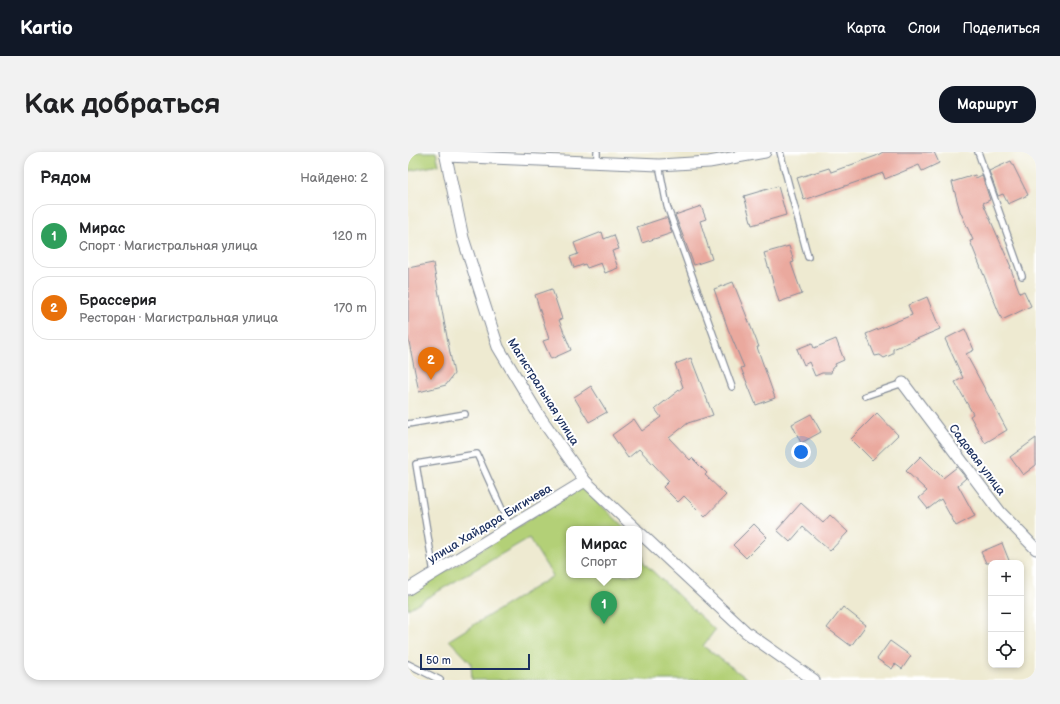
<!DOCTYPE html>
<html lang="ru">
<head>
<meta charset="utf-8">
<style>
  :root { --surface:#fff; --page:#f2f2f2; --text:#202124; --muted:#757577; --line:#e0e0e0; --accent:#111827 }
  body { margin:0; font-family:"Balsamiq Sans",sans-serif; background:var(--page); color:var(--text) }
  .controls { position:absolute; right:12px; bottom:12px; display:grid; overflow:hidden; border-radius:8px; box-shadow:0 2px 6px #0003 }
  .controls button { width:36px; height:36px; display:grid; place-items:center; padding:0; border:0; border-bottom:1px solid var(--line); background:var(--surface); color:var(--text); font:20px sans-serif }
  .scale { position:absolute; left:12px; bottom:10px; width:110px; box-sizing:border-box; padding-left:4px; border:2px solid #1b2f5e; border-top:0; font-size:11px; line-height:14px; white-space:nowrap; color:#1b2f5e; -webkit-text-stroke:3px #fff; paint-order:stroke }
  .you { position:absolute; left:393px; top:300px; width:14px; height:14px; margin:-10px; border:3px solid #fff; border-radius:50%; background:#1a73e8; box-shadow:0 0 0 6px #1a73e833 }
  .badge { display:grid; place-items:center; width:26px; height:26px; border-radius:50%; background:var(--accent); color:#fff; font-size:13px; font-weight:700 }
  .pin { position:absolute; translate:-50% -33px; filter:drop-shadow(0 1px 2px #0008) }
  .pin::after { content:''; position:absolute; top:21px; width:14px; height:12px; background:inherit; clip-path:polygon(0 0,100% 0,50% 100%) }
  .popup { position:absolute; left:158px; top:374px; width:76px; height:52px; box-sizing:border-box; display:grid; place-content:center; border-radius:8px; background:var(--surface); filter:drop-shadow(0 1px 3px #0005); font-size:13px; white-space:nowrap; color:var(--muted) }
  .popup b { font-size:15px; color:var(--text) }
  .popup::after { content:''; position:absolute; left:50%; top:100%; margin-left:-8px; border:8px solid transparent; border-top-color:var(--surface) }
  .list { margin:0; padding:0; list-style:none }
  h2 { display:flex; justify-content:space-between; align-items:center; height:52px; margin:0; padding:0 16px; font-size:17px }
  h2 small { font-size:13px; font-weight:400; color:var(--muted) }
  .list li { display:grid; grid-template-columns:26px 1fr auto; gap:12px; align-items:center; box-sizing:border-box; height:64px; margin:0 8px 8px; padding:0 8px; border:1px solid var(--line); border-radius:16px }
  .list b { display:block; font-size:15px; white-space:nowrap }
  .list p { margin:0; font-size:13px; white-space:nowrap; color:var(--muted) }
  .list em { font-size:13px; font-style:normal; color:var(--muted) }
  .icon { flex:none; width:22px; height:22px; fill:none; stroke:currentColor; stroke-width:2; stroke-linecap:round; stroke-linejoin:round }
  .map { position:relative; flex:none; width:628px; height:528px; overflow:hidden; border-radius:16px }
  header { display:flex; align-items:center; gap:24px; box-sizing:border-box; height:56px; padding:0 20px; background:var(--accent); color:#fff }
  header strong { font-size:19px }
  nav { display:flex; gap:22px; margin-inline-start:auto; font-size:14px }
  .intro { display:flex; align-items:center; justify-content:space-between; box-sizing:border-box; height:96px; padding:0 24px }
  h1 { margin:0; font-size:28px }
  .button { padding:10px 18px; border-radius:16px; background:var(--accent); color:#fff; font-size:14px; font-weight:700 }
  main { display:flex; gap:24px; padding:0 24px }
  aside { flex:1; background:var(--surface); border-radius:16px; box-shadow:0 2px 6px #0003 }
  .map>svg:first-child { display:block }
  .green { fill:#b3d077; stroke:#67806a }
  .building { fill:#eaa99e }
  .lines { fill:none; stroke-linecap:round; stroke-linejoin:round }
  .lane-casing { stroke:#848c98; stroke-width:8 }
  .street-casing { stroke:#848c98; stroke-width:13 }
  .lane { stroke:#fff; stroke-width:5.5 }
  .street { stroke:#fff; stroke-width:11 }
  .labels { text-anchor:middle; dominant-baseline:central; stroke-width:4; stroke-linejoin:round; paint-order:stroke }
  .street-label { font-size:12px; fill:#1b2f5e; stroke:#fff }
</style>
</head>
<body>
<header>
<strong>Kartio</strong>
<nav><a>Карта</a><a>Слои</a><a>Поделиться</a></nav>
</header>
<div class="intro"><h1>Как добраться</h1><a class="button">Маршрут</a></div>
<main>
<aside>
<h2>Рядом<small>Найдено: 2</small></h2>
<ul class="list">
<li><span class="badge" style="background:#2e9e5b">1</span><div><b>Мирас</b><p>Спорт · Магистральная улица</p></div><em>120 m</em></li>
<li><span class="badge" style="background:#e8710a">2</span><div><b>Брассерия</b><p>Ресторан · Магистральная улица</p></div><em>170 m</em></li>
</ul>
</aside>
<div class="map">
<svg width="628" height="528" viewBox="0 0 628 528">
  <rect width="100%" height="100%" fill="#fff"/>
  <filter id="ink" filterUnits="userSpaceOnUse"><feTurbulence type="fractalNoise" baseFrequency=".025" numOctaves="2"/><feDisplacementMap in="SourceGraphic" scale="8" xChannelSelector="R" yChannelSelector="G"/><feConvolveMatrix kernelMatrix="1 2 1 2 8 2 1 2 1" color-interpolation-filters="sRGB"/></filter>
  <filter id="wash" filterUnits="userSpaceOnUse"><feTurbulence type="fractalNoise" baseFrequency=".012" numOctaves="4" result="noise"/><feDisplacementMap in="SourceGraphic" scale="16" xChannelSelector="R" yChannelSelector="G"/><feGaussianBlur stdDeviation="0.9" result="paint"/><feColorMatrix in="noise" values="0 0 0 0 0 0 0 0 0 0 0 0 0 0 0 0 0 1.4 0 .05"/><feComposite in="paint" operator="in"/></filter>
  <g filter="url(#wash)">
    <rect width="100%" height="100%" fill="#eeead1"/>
    <!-- green -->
    <g class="green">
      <path d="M0 0H28L31 13 0 19Z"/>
      <path d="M174 335 218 377H161V423H231V390L234 392 236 411 307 478 295 494 341 528H64L63 511 41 488 145 424 121 386 0 457V443Z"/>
    </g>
    <g id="blocks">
      <!-- building -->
      <g class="building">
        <path d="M475 0H526L531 11 514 19 511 13 477 27 475 21 396 48 389 26 421 16 423 20 468 4Z"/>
        <path d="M603 9 620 43 600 52 595 42 590 44 581 19Z"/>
        <path d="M567 23 568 26 574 23 582 48 575 51 603 115H602L612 141 616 139 623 154 594 168 562 89 565 88 552 59 544 30Z"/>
        <path d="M370 34 378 63 344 73 336 44Z"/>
        <path d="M293 54 298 67 292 69 304 107 286 113 267 63Z"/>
        <path d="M256 66H259L264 81 234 91 229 75Z"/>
        <path d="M194 80 196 87 206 83 211 97 204 99 210 116 197 121 193 111 179 116 177 112 166 116 162 105 170 102 166 91Z"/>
        <path d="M381 94 386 110 383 111 394 142 371 150 356 101Z"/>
        <path d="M25 111 46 222 38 233 11 240 0 185V116Z"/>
        <path d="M325 130 351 195H349L367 246 348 253 333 216 336 215 320 177 306 137Z"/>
        <path d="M144 137 154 167 151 168 163 198 143 207 135 189 141 187 127 143Z"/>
        <path d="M519 145 532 177 485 197V202L476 206 472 203 467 204 458 182 504 163 500 153Z"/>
        <path d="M557 177 566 198 558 202 599 278 577 291 562 264 565 262 547 230 555 226 537 187Z"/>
        <path d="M428 187 436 208 427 212 428 214 424 216 423 221H414L407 224 401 210 396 213 389 197 404 191 406 196Z"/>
        <path d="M283 206 305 263 280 271 261 286 282 308 284 306 299 321 297 323 318 343 297 365 276 344 270 350 255 335 261 329 231 297 220 306 204 283 226 267 234 279 253 265 247 257 275 235 267 212Z"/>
        <path d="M183 234 199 260 181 270 166 245Z"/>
        <path d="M469 261 490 283 464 308 443 287Z"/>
        <path d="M403 262 413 280 393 291 384 272Z"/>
        <path d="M628 286V313L615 323 602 305Z"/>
        <path d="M513 304 535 326 549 315 558 326 550 333 567 364 548 374 533 347 520 357 511 346 519 339 498 319Z"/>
        <path d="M393 351 415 371 422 363 440 380 422 399 395 375 382 390 369 378Z"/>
        <path d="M346 372 359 385 338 406 325 393Z"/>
        <path d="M594 391 602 411H578L573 400Z"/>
        <path d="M435 455 458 473 443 494 419 476Z"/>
        <path d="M482 489 503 504 494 517 487 512 484 517 469 507Z"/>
      </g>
    </g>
  </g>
  <g filter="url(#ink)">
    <use href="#blocks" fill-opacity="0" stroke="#848c98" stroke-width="1"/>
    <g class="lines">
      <!-- lane casing -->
      <g class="lane-casing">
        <g id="lane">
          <path d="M189 0V12"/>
          <path d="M372 0 400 105"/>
          <path d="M570 0 614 124"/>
          <path d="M251 13 259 54 324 235"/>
          <path d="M457 244 495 231"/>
          <path d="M0 272 57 262"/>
          <path d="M26 421 8 312 69 302 102 375"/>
          <path d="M0 512 32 528"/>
        </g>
      </g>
      <!-- street casing -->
      <g class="street-casing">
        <g id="street">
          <path d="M37 0 55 86 90 195 132 265 177 329 228 377"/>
          <path d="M38 4 251 13 301 10 357 0"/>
          <path d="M495 231 592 360 628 397"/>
          <path d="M231 380 338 480 406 528"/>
          <path d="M0 437 177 329"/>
        </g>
      </g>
      <!-- lane -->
      <use href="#lane" class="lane"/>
      <!-- street -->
      <use href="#street" class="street"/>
    </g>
  </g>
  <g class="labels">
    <!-- street labels -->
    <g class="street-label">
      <text transform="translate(135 240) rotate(58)">Магистральная улица</text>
      <text transform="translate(569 308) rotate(53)">Садовая улица</text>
      <text transform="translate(82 372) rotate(-31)">улица Хайдара Бигичева</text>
    </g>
  </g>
</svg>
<div class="controls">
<button>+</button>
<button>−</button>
<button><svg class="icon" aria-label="locate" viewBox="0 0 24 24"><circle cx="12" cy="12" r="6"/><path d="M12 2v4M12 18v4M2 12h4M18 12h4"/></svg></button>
</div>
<div class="scale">50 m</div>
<div class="you"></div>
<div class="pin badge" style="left:196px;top:472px;background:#2e9e5b">1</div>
<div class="popup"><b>Мирас</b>Спорт</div>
<div class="pin badge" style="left:23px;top:228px;background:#e8710a">2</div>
</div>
</main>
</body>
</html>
